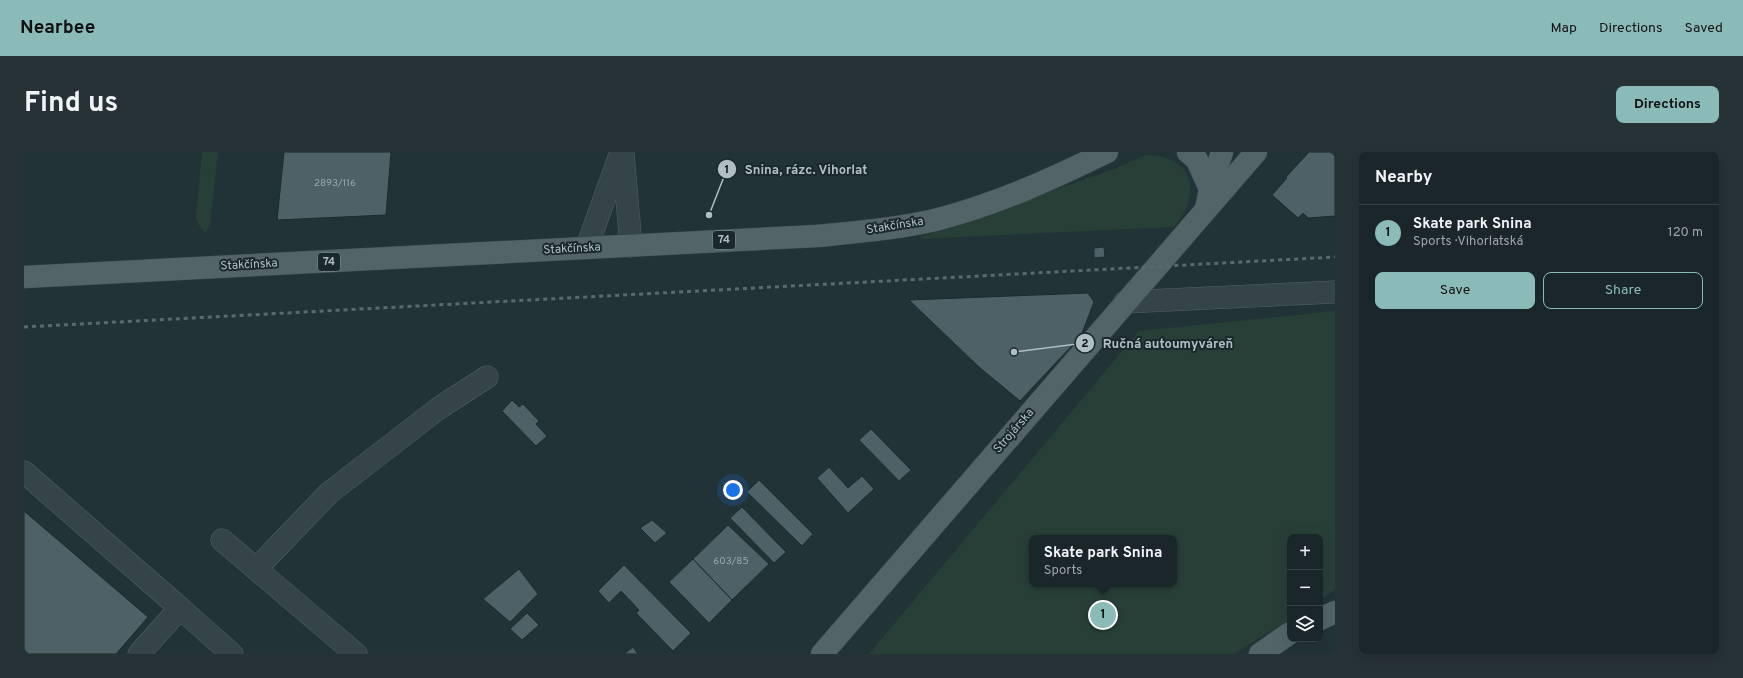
<!DOCTYPE html>
<html lang="en">
<head>
<meta charset="utf-8">
<style>
  :root { --surface:#1a262a; --page:#273236; --text:#f1f3f6; --muted:#9fa5a8; --line:#384347; --accent:#8bbbb9 }
  body { margin:0; font-family:Overpass,sans-serif; background:var(--page); color:var(--text) }
  .controls { position:absolute; right:12px; bottom:12px; display:grid; overflow:hidden; border-radius:8px; box-shadow:0 4px 16px #0002 }
  .controls button { width:36px; height:36px; display:grid; place-items:center; padding:0; border:0; border-bottom:1px solid var(--line); background:var(--surface); color:var(--text); font:20px sans-serif }
  .you { position:absolute; left:709px; top:338px; width:14px; height:14px; margin:-10px; border:3px solid #fff; border-radius:50%; background:#1a73e8; box-shadow:0 0 0 6px #1a73e833 }
  .badge { display:grid; place-items:center; width:26px; height:26px; border-radius:50%; background:var(--accent); color:#111; font-size:13px; font-weight:700 }
  .pin { position:absolute; translate:-50% -50%; border:2px solid #fff; box-shadow:0 1px 4px #0006 }
  .popup { position:absolute; left:1005px; top:383px; width:148px; height:52px; box-sizing:border-box; display:grid; place-content:center; border-radius:8px; background:var(--surface); filter:drop-shadow(0 1px 3px #0005); font-size:13px; white-space:nowrap; color:var(--muted) }
  .popup b { font-size:15px; color:var(--text) }
  .popup::after { content:''; position:absolute; left:50%; top:100%; margin-left:-8px; border:8px solid transparent; border-top-color:var(--surface) }
  .list { margin:0; padding:0; list-style:none }
  h2 { display:flex; justify-content:space-between; align-items:center; height:52px; margin:0; padding:0 16px; font-size:17px }
  h2 small { font-size:13px; font-weight:400; color:var(--muted) }
  .list li { display:grid; grid-template-columns:26px 1fr auto; gap:12px; align-items:center; box-sizing:border-box; height:56px; padding:0 16px; border-top:1px solid var(--line) }
  .list b { display:block; font-size:15px; white-space:nowrap }
  .list p { margin:0; font-size:13px; white-space:nowrap; color:var(--muted) }
  .list em { font-size:13px; font-style:normal; color:var(--muted) }
  .actions { display:flex; gap:8px; padding:12px 16px }
  .actions a { flex:1; padding:9px 0; border:1px solid var(--accent); border-radius:8px; text-align:center; font-size:14px; color:var(--accent) }
  .actions .main { background:var(--accent); color:#111 }
  .icon { flex:none; width:22px; height:22px; fill:none; stroke:currentColor; stroke-width:2; stroke-linecap:round; stroke-linejoin:round }
  .map { position:relative; flex:none; width:1311px; height:502px; overflow:hidden; border-radius:8px }
  header { display:flex; align-items:center; gap:24px; box-sizing:border-box; height:56px; padding:0 20px; background:var(--accent); color:#111 }
  header strong { font-size:19px }
  nav { display:flex; gap:22px; margin-inline-start:auto; font-size:14px }
  .intro { display:flex; align-items:center; justify-content:space-between; box-sizing:border-box; height:96px; padding:0 24px }
  h1 { margin:0; font-size:28px }
  .button { padding:10px 18px; border-radius:8px; background:var(--accent); color:#111; font-size:14px; font-weight:700 }
  main { display:flex; gap:24px; padding:0 24px }
  aside { flex:1; background:var(--surface); border-radius:8px; box-shadow:0 4px 16px #0002 }
  .map>svg:first-child { display:block }
  .green { fill:#283f37; fill-rule:evenodd }
  .building { fill:#4d6167; stroke:#1d2b2f }
  .lines { fill:none; stroke-linecap:round; stroke-linejoin:round }
  .minor-casing { stroke:#536266; stroke-width:23 }
  .major-casing { stroke:#425055; stroke-width:23 }
  .minor { stroke:#354449; stroke-width:22 }
  .major { stroke:#536469; stroke-width:22 }
  .rail { stroke:#576a70; stroke-width:3; stroke-dasharray:4 4; stroke-linecap:butt }
  .labels { text-anchor:middle; dominant-baseline:central; stroke-width:4; stroke-linejoin:round; paint-order:stroke }
  .number-label { font-size:10px; fill:#97a8ae }
  .shield { fill:#1b292d; stroke:#839297; stroke-width:1 }
  .shield-label { font-size:11px; font-weight:bold; fill:#b0bfc5 }
  .street-label { font-size:12px; fill:#b0bfc5; stroke:#1b292d }
  .leader { fill:none; stroke:#b0bfc5; stroke-width:1.5 }
  .callout-dot { fill:#b0bfc5; stroke:#1b292d; stroke-width:1.5 }
  .mark-label { font-size:12px; text-anchor:middle; font-weight:bold; fill:#111 }
  .callout-label { font-size:13px; text-anchor:middle; font-weight:bold; fill:#b0bfc5; stroke:#1b292d; stroke-width:4; stroke-linejoin:round; paint-order:stroke }
</style>
</head>
<body>
<header>
<strong>Nearbee</strong>
<nav><a>Map</a><a>Directions</a><a>Saved</a></nav>
</header>
<div class="intro"><h1>Find us</h1><a class="button">Directions</a></div>
<main>
<div class="map">
<svg width="1311" height="502" viewBox="0 0 1311 502">
  <rect width="100%" height="100%" fill="#223338"/>
  <!-- green -->
  <g class="green">
    <path d="M178 0H194L186 74 181 81 175 73 172 64Z"/>
    <path d="M1122 3C1170 4 1179 41 1150 75L892 87 1090 17Z"/>
    <path d="M1311 159V438L1296 448V385H1266V467L1210 502H845L1115 179ZM1008 386H1150V432H1008Z"/>
  </g>
  <!-- building -->
  <g class="building">
    <path d="M260 0H367L362 63 253 68Z"/>
    <path d="M1285 0H1311V64L1284 66 1279 61 1274 66 1248 43 1263 26 1262 25Z"/>
    <path d="M1080 95 1081 105 1070 106V96Z"/>
    <path d="M1064 141 1070 150 1057 184 996 249 955 215 885 148Z"/>
    <path d="M488 248 495 255 499 252 515 269 512 272 523 284 512 294 478 259Z"/>
    <path d="M847 277 887 318 875 329 835 288Z"/>
    <path d="M805 315 824 336 838 324 850 337 824 361 793 326Z"/>
    <path d="M735 328 789 382 778 394 723 340Z"/>
    <path d="M718 355 762 400 750 411 706 366Z"/>
    <path d="M0 359 124 465 92 502H0Z"/>
    <path d="M628 368 643 381 631 391 616 376Z"/>
    <path d="M704 373 745 412 708 448 669 407Z"/>
    <path d="M669 407 708 448 685 471 645 430Z"/>
    <path d="M600 413 667 481 649 499 612 461 615 458 597 439 585 451 574 439Z"/>
    <path d="M495 417 514 442 486 470 459 447Z"/>
    <path d="M503 461 515 473 498 488 486 477Z"/>
    <path d="M609 495 614 502H600Z"/>
  </g>
  <g class="lines">
    <!-- minor casing -->
    <g class="minor-casing">
      <g id="minor">
        <path d="M599 2 607 94"/>
        <path d="M563 95 597 0"/>
        <path d="M1101 150 1311 140"/>
        <path d="M0 320 156 456 115 502"/>
        <path d="M198 388 332 502"/>
        <path d="M232 417 305 341 415 256 463 225"/>
        <path d="M156 456 208 502"/>
      </g>
    </g>
    <!-- major casing -->
    <g class="major-casing">
      <g id="major">
        <path d="M1164 0 1173 8 1186 37 1182 57"/>
        <path d="M1186 37 1198 0"/>
        <path d="M0 125 793 84C833 80 872 77 911 68 971 53 1028 27 1083 0"/>
        <path d="M1296 467 1311 460"/>
        <path d="M798 502 1232 0"/>
        <path d="M1236 502 1266 481"/>
      </g>
    </g>
    <!-- minor -->
    <use href="#minor" class="minor"/>
    <!-- major -->
    <use href="#major" class="major"/>
    <!-- rail -->
    <path class="rail" d="M0 175 1311 105"/>
  </g>
  <g class="labels">
    <!-- number labels -->
    <g class="number-label">
      <text x="311" y="31">2893/116</text>
      <text x="707" y="409">603/85</text>
    </g>
    <!-- shield labels -->
    <g class="shield">
      <rect x="689" y="79" width="22" height="18" rx="3"/>
      <rect x="294" y="101" width="22" height="18" rx="3"/>
    </g>
    <g class="shield-label">
      <text x="700" y="88">74</text>
      <text x="305" y="110">74</text>
    </g>
    <!-- street labels -->
    <g class="street-label">
      <text transform="translate(871 74) rotate(-9)">Stakčínska</text>
      <text transform="translate(548 97) rotate(-3)">Stakčínska</text>
      <text transform="translate(225 113) rotate(-3)">Stakčínska</text>
      <text transform="translate(990 279) rotate(-49)">Strojárska</text>
    </g>
  </g>
  <!-- callouts -->
  <path class="leader" d="M685 63L703 17M990 200L1061 191"/>
  <g class="callout-dot">
    <circle cx="685" cy="63" r="4"/>
    <circle cx="990" cy="200" r="4"/>
    <circle cx="703" cy="17" r="10"/>
    <circle cx="1061" cy="191" r="10"/>
  </g>
  <g class="mark-label">
    <text x="703" y="21">1</text>
    <text x="1061" y="195">2</text>
  </g>
  <g class="callout-label">
    <text x="782" y="22">Snina, rázc. Vihorlat</text>
    <text x="1144" y="196">Ručná autoumyváreň</text>
  </g>
</svg>
<div class="controls">
<button>+</button>
<button>−</button>
<button><svg class="icon" aria-label="layers" viewBox="0 0 24 24"><path d="M12 4l9 5-9 5-9-5zM3 14l9 5 9-5"/></svg></button>
</div>
<div class="you"></div>
<div class="pin badge" style="left:1079px;top:463px">1</div>
<div class="popup"><b>Skate park Snina</b>Sports</div>
</div>
<aside>
<h2>Nearby<small></small></h2>
<ul class="list">
<li><span class="badge">1</span><div><b>Skate park Snina</b><p>Sports · Vihorlatská</p></div><em>120 m</em></li>
</ul>
<div class="actions"><a class="main">Save</a><a>Share</a></div>
</aside>
</main>
</body>
</html>
